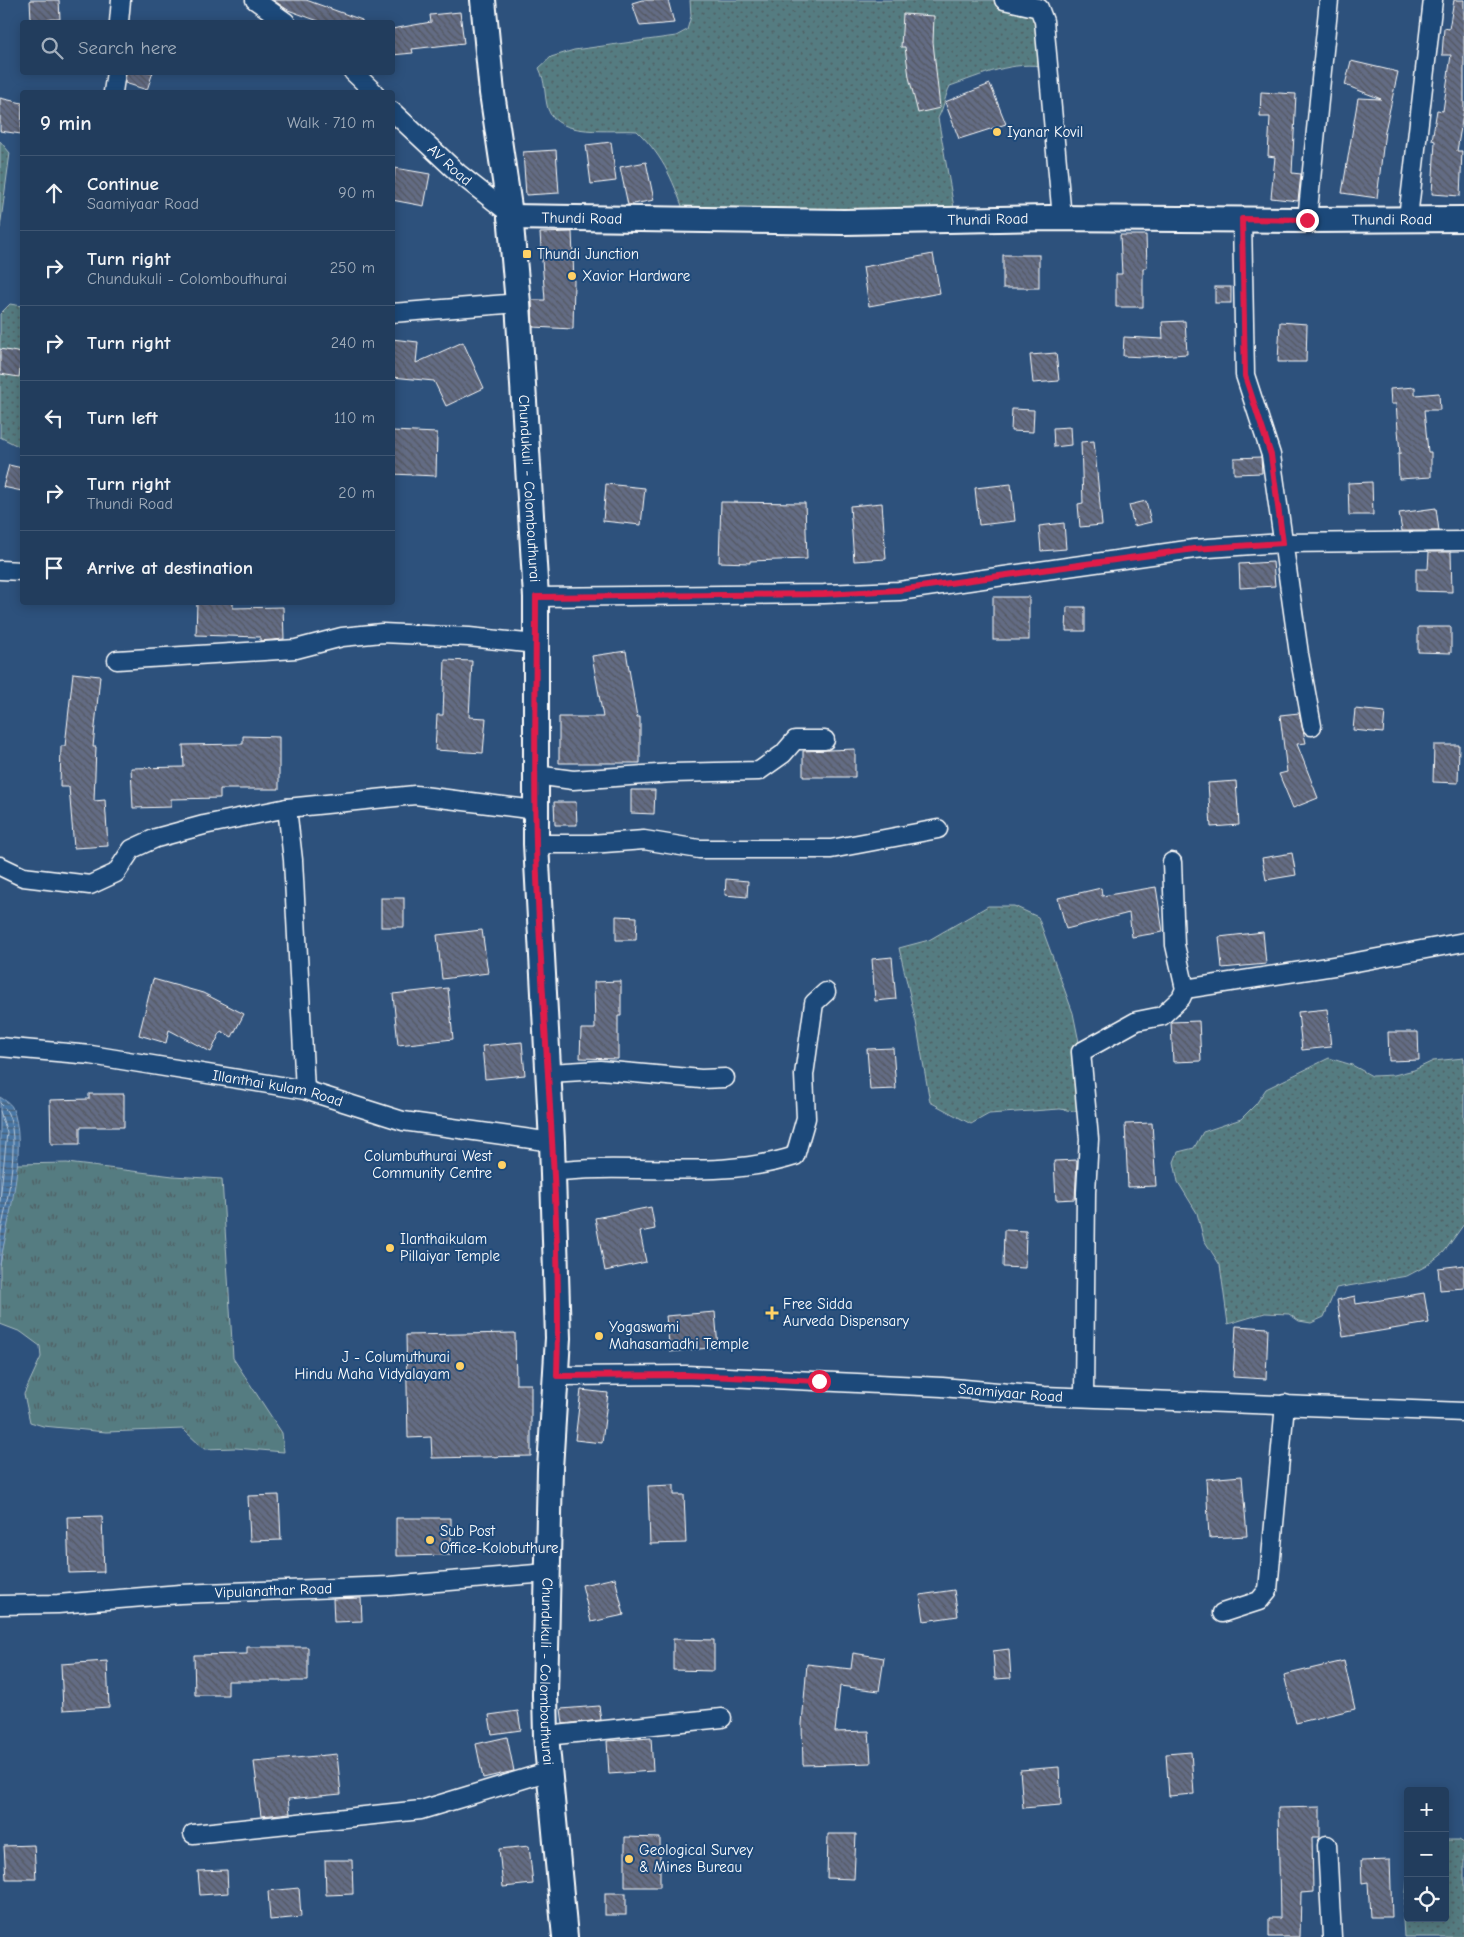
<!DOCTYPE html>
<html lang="en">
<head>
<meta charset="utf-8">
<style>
  :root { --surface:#223d5d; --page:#2e4866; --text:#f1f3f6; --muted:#a2aebc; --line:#3f5672 }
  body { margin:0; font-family:"Comic Neue",sans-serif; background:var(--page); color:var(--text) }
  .controls { position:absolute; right:15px; bottom:15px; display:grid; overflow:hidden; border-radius:5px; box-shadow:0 2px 12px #0003 }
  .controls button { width:45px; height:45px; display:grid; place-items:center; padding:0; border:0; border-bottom:1px solid var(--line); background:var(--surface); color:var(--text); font:25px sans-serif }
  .stop { position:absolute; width:15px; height:15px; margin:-11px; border:4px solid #e11d48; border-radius:50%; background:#fff }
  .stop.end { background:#e11d48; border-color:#fff; box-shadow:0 1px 5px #0008 }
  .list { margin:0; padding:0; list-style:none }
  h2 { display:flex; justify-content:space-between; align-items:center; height:65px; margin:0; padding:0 20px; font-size:21px }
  h2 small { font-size:16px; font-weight:400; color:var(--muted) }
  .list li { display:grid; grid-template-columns:32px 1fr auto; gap:15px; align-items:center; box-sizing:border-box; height:75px; padding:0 20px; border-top:1px solid var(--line) }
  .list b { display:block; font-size:19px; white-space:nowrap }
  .list p { margin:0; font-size:16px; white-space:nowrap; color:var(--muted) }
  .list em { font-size:16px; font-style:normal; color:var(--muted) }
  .icon { flex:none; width:28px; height:28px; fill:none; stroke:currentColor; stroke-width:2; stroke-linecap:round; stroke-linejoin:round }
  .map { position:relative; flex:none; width:1464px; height:1937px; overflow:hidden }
  .search { position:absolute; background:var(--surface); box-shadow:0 2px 12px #0003; left:20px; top:20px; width:375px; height:55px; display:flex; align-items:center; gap:12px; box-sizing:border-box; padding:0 18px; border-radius:5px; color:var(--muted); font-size:19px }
  .panel { position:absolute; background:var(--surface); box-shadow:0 2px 12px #0003; left:20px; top:90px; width:375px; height:515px; border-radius:5px }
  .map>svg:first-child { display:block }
  .grass { fill:url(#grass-dots); stroke:#aabdc0 }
  .park { fill:url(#park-tufts); stroke:#aabdc0 }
  .water { fill:url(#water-rules); stroke:#92adc9 }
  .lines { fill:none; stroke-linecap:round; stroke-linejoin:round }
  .shore { stroke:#b7c9db; stroke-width:1 }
  .building { fill:url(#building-back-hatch); stroke:#fff }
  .street-casing { stroke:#fff; stroke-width:21 }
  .secondary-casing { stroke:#fff; stroke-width:28 }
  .street { stroke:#1f4a7a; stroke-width:18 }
  .secondary { stroke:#1f4a7a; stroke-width:24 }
  .route { stroke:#e11d48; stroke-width:6 }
  .poi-dot { fill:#ffd166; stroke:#1f4a7a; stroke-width:2 }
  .labels { text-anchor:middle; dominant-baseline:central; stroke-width:4; stroke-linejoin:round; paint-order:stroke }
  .poi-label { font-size:15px; fill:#fff; stroke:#1f4a7a; text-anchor:start }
  .street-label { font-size:15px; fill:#fff; stroke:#1f4a7a }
</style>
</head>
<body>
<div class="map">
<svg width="1464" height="1937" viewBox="0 0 1464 1937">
  <defs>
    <pattern id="grass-dots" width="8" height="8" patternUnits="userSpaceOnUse" patternTransform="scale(1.25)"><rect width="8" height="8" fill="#547b81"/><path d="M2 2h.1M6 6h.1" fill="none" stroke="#506164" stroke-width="1.8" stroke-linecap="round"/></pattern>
    <pattern id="park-tufts" width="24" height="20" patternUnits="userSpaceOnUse" patternTransform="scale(1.25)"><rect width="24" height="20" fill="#547b81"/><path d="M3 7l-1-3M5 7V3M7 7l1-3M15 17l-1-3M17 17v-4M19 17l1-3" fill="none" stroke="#506164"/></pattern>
    <pattern id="water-rules" width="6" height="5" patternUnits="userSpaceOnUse" patternTransform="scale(1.25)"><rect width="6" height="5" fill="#4a77a5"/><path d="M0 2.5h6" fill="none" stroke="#4b5f74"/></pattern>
    <pattern id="building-back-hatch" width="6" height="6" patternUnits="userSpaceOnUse" patternTransform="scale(1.25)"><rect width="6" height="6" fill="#636c84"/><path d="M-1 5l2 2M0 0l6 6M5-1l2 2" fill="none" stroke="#545760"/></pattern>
  </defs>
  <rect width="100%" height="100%" fill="#2d517c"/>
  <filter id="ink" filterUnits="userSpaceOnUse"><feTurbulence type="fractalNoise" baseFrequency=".02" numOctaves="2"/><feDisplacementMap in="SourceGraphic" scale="10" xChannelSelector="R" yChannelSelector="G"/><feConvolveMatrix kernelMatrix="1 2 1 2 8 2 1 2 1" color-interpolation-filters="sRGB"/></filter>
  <g filter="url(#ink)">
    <!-- grass -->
    <g class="grass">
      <path d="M690 0H1004L1039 8 1047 67C1013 60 982 75 950 86 945 96 944 107 938 118L956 219 687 220C674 183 665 158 637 131 611 129 558 138 548 109 544 96 546 82 539 68L551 57 574 50 676 36 687 30 691 16Z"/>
      <path d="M0 141 10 153 0 228Z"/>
      <path d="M10 304 22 306V448L0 437V314Z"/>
      <path d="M988 906H1014L1038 917 1073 1013 1081 1052 1087 1113 1060 1109 989 1114 971 1124 930 1102 916 1022 899 948 929 940Z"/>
      <path d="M1329 1058 1352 1065 1372 1076 1394 1075 1414 1070 1433 1061 1464 1058V1224L1444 1252 1426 1266 1407 1276 1336 1288 1324 1317 1311 1323 1299 1321 1289 1314 1265 1313 1228 1324 1220 1265 1204 1240 1197 1213 1178 1182 1174 1162 1178 1152 1194 1148 1203 1132 1241 1119 1256 1104 1266 1089Z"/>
      <path d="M1445 1840H1459L1464 1843V1937H1404L1403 1920 1408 1874V1918H1445Z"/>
    </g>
    <!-- park -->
    <path class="park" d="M67 1163 173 1176 222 1179 233 1358 282 1433 284 1452 235 1448 204 1449 183 1429 106 1432 43 1426 30 1422 24 1394 41 1357 40 1346 21 1332 0 1324V1265L17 1164Z"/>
    <!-- water -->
    <path class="water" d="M0 1097C4 1100 10 1103 12 1107 29 1144 7 1224 0 1265Z"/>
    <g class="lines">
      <!-- shore -->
      <g class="shore">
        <path d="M0 1103C27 1122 5 1208 0 1237"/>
        <path d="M0 1111 7 1133 0 1201"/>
      </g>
    </g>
    <!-- building -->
    <g class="building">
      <path d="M30 0H59L60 19 31 20Z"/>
      <path d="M273 0H306L362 20V22H321L288 10Z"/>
      <path d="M642 0H668L674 23 640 26 632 3Z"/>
      <path d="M1454 0H1464V109L1457 151H1462L1460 196 1432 194 1435 141 1432 140 1437 110 1443 111 1451 55H1442L1444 28 1449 29Z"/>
      <path d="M460 12 464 43 412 49 413 53 392 55V29L431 22 430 15Z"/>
      <path d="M903 14 934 16 933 42 940 108 918 113 909 77 905 47H901Z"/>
      <path d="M1351 61 1398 72 1385 131 1377 198 1342 193 1358 98 1381 99 1345 85Z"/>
      <path d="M126 72H153L147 90 125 83Z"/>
      <path d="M990 84 1006 124 959 139 945 102Z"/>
      <path d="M1261 92 1296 94 1292 173 1301 174 1298 201 1271 198 1275 157 1268 156 1270 117H1260Z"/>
      <path d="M0 98 22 103 21 134 0 131Z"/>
      <path d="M611 142 616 181 591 184 586 145Z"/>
      <path d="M556 150 559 193 526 195 523 152Z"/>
      <path d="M646 162 654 200 628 205 620 167Z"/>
      <path d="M395 168 430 174 424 206 392 200Z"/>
      <path d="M572 232 574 281 573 329 533 327 532 300H545L540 233Z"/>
      <path d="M1120 235H1146L1147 268H1143V307H1116V274H1122Z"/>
      <path d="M933 254 940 293 869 306 863 267Z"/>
      <rect x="1003" y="255" width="36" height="33"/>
      <rect x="1215" y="287" width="16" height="16"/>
      <path d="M1185 321 1187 354 1144 357 1123 356 1124 337 1163 339 1162 322Z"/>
      <path d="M1280 322 1307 324 1306 362H1278Z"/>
      <path d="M392 339 418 342 416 363 463 342 484 388 446 406 434 381 392 377Z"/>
      <path d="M0 349 22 353 19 377 0 374Z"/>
      <path d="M1056 353 1059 381 1033 383 1030 355Z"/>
      <path d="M1415 387V395L1439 393 1440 410H1424L1428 452H1431V477L1399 479 1398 454H1400L1396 404H1391L1390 389Z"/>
      <path d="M1012 409 1034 410 1033 432 1011 431Z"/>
      <path d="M1070 427 1071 445 1054 447 1053 428Z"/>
      <path d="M392 431 437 433 436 476 392 474Z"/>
      <path d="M1094 441 1102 525 1080 527 1078 504 1083 503 1081 442Z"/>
      <path d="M1261 457 1262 473 1234 474V458Z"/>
      <path d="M9 465 22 468V491L3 487Z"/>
      <path d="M1372 482 1373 515H1349L1348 483Z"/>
      <path d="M606 484 645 488 641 525 603 521Z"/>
      <path d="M1011 484 1015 521 979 525 975 488Z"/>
      <path d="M1146 501 1151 522 1134 526 1129 505Z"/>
      <path d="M721 502 805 503 807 559 750 561V563L719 562Z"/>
      <path d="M882 503 886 559 854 561 850 506Z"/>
      <path d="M1436 508 1439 531H1402L1399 513Z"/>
      <path d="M1064 523 1066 549 1041 551 1039 526Z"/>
      <path d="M1429 552H1451L1452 592 1416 591V569H1428Z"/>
      <path d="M1273 562 1275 586 1240 588 1239 564Z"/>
      <rect x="993" y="597" width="36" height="43"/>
      <path d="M197 602H233V608L283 607 284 639 260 641V637L196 635Z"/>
      <path d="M1067 607H1085V631H1066Z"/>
      <path d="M1418 627H1451V653L1418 652Z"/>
      <path d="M626 651 637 717H640V763H559V717H603L592 656Z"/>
      <path d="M445 660 472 661 469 717 486 718 483 753 435 750 437 715H443Z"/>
      <path d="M73 673 100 676 93 747H96L94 801 105 800 108 846 74 848 69 787H60L61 746H65Z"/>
      <path d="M1355 709 1385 712 1383 733 1353 730Z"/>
      <path d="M1299 713 1306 743 1297 744 1318 798 1293 808 1279 774 1287 772 1280 715Z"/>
      <path d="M243 736 279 737V789H220V798L171 799V807L133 808 131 768 184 767 183 745 243 744Z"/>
      <path d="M1434 745H1459L1458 783 1433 782Z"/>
      <path d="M855 749V777H803V751Z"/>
      <path d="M1236 781 1239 825 1211 827 1208 783Z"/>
      <path d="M631 790H655L654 814 631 813Z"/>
      <path d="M554 802H576L577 825H555Z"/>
      <path d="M1292 853 1296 875 1266 880 1262 858Z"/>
      <path d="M726 879 748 881 747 897 725 895Z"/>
      <path d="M1156 887 1163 932 1132 937 1129 913 1066 929 1058 898 1101 888 1102 896Z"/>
      <rect x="381" y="898" width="23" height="29"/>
      <path d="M616 916 637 917 636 940H616Z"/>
      <path d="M482 930 488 973 442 979 437 935Z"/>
      <path d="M1263 932 1266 964 1222 968 1219 937Z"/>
      <path d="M892 957 896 999 875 1001 872 959Z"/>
      <path d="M153 979 203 993 244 1014 232 1037 221 1031 211 1052 169 1030 166 1043 139 1035Z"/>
      <path d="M621 981V1016H618V1059L580 1058 581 1029H595L594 982Z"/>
      <path d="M448 988 453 1039 398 1045 393 994Z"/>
      <path d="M1327 1009 1331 1047 1302 1050 1298 1012Z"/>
      <path d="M1199 1021 1201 1061 1173 1062 1171 1022Z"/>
      <path d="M1388 1032H1418L1419 1060 1389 1061Z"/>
      <path d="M522 1042 525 1075 485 1079 482 1046Z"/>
      <path d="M893 1048 896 1089 870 1090 867 1049Z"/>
      <path d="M89 1094H124V1127H80V1144H51L50 1100 89 1099Z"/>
      <path d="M1152 1123 1156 1186 1128 1187 1125 1124Z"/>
      <path d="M1077 1160 1075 1199 1056 1200 1054 1161Z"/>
      <path d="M651 1207 655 1229 640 1232 646 1262 605 1271 595 1218Z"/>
      <path d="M1004 1230 1026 1231 1025 1268 1003 1267Z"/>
      <path d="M1464 1265V1288L1440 1290 1438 1268Z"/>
      <path d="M1424 1293 1429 1323 1343 1337 1337 1300 1355 1296 1356 1304Z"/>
      <path d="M715 1312 718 1347 670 1352 666 1316Z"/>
      <path d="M1236 1326 1268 1328 1266 1379 1233 1377Z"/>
      <path d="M515 1333 516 1384H531V1456L432 1458 431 1437 408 1438 406 1335Z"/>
      <path d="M581 1390 608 1393 602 1443 575 1440Z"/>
      <path d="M1242 1476 1247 1536 1209 1538 1206 1479Z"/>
      <path d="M674 1485V1495H684L686 1543 650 1544 648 1486Z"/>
      <path d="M279 1495 281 1540 250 1541 248 1496Z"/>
      <path d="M102 1516 104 1572 69 1573 67 1517Z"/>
      <path d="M396 1518H451V1555L396 1556Z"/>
      <path d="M615 1578 624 1615 591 1622 582 1585Z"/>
      <path d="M954 1590 958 1616 924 1621 920 1595Z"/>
      <path d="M361 1598 362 1621 334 1622 333 1599Z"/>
      <path d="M673 1639 714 1640V1671L673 1670Z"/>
      <path d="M247 1647H308V1681H228V1695H195L194 1655 247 1654Z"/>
      <path d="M1009 1649 1011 1678 995 1679 993 1651Z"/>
      <path d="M853 1653 884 1658 879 1691 840 1686 835 1732 869 1731 871 1763 803 1765 802 1724 807 1664 851 1669Z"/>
      <path d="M107 1661 109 1707 63 1710 61 1664Z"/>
      <path d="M1344 1661 1355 1709 1296 1723 1284 1675Z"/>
      <path d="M599 1706 601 1720 563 1724 561 1709Z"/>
      <path d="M518 1711 521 1730 492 1734 489 1715Z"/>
      <path d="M507 1737 514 1771 483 1778 476 1744Z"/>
      <path d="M651 1738 653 1771 609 1774 607 1741Z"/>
      <path d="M1191 1752 1194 1794 1169 1796 1166 1754Z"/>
      <path d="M337 1754 341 1794 288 1799 290 1813 261 1816 254 1762Z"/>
      <path d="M1059 1767 1061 1805 1023 1808 1020 1770Z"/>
      <path d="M1320 1807V1837H1312L1313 1892 1301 1893 1300 1937H1269V1918H1280L1278 1808Z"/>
      <path d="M828 1834H856L854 1879 827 1878Z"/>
      <path d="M625 1837 660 1838V1887H625Z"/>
      <path d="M34 1845 36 1879H6L4 1846Z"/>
      <path d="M529 1846 533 1884 503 1887 499 1849Z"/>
      <path d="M325 1860H352L353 1894 326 1895Z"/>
      <path d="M1390 1860 1392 1917H1370L1368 1882 1362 1883 1361 1861Z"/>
      <path d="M227 1870 228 1893 200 1895 198 1871Z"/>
      <path d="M299 1888 301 1917 270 1920 268 1891Z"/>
      <rect x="605" y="1893" width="21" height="22"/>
    </g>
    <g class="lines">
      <!-- street casing -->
      <g class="street-casing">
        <g id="street">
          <path d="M255 0 286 22"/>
          <path d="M1004 0 1039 8 1044 21 1062 218"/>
          <path d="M119 22 121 0"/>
          <path d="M353 72 374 92"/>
          <path d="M113 92 116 72"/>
          <path id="s1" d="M392 111 458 173 510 214"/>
          <path d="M1408 218 1433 0"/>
          <path d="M1242 219 1245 375 1271 455 1299 654 1312 726"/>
          <path d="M1307 220 1329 0"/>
          <path d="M392 313 518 303"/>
          <path d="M0 570 22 571"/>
          <path d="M536 597 824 594 899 591 1194 549 1283 543 1464 541"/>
          <path d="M117 660 296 649 342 637 382 633 469 637 536 644"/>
          <path d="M536 775 573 780 672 773 759 771 783 754 795 740H825"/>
          <path d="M287 808 293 860 305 1090"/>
          <path d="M536 844H591L644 840 699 849H831L938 829"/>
          <path d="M0 866 23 877 90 885 116 873 132 849 156 838 204 825 287 808 415 795 536 810"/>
          <path d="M1185 989 1340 965 1464 942"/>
          <path id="s2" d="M0 1047 91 1055 305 1090 403 1121 552 1142"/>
          <path d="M549 1073 600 1070 701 1079 725 1078"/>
          <path d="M552 1172C633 1162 717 1181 795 1156L806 1118 804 1075 814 1003 826 992"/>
          <path id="s3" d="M557 1376 686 1375 942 1387 1044 1396 1464 1412"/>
          <path d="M1084 1396 1086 1192 1089 1139 1081 1052 1137 1021 1162 1016 1181 998 1185 989 1175 945 1172 862"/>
          <path id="s4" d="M0 1605 58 1604 180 1594 390 1586 547 1573"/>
          <path d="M1222 1613 1259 1601 1268 1590 1285 1404"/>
          <path d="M546 1736 722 1718"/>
          <path d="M193 1834 421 1810 550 1771"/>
          <path d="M1327 1845 1332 1937"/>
        </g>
      </g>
      <!-- secondary casing -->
      <g class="secondary-casing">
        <g id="secondary">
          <path id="s5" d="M483 0 492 93 510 214 518 303 536 597V844L552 1142 558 1338 550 1469 545 1695 546 1736 565 1937"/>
          <path id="s6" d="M510 217 844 222 1049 218 1307 220 1464 219"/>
        </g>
      </g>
      <!-- street -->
      <use href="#street" class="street"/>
      <!-- secondary -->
      <use href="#secondary" class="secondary"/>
    </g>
  </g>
  <g class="lines" filter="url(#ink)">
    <!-- route -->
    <path class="route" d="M819 1381 686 1375 557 1376C563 1199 540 1021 536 844 534 762 536 679 536 597L824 594 899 590 1194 549 1283 543 1271 455 1245 376 1242 219 1307 220"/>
  </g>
  <!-- markers -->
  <g class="poi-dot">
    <circle cx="997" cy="132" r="5"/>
    <rect x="522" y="249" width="10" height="10" rx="2.5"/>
    <circle cx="572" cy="276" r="5"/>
    <circle cx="502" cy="1165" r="5"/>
    <circle cx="390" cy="1248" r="5"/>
    <path d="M769.5 1305.5h5v5h5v5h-5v5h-5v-5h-5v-5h5z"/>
    <circle cx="599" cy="1336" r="5"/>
    <circle cx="460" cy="1366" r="5"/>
    <circle cx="430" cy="1540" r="5"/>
    <circle cx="629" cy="1859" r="5"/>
  </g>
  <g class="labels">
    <!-- poi labels -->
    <g class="poi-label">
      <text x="1007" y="132">Iyanar Kovil</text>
      <text x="537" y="254">Thundi Junction</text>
      <text x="582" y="276">Xavior Hardware</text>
      <text x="492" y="1156" text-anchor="end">Columbuthurai West<tspan x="492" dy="17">Community Centre</tspan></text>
      <text x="400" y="1239">Ilanthaikulam<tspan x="400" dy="17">Pillaiyar Temple</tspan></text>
      <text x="783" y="1304">Free Sidda<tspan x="783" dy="17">Aurveda Dispensary</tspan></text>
      <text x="609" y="1327">Yogaswami<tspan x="609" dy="17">Mahasamadhi Temple</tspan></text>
      <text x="450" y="1357" text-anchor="end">J - Columuthurai<tspan x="450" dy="17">Hindu Maha Vidyalayam</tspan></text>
      <text x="440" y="1531">Sub Post<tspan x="440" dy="17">Office-Kolobuthure</tspan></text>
      <text x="639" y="1850">Geological Survey<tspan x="639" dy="17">&amp; Mines Bureau</tspan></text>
    </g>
    <!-- street labels -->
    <g class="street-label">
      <text stroke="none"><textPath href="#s1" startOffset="79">AV Road</textPath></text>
      <text stroke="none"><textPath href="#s6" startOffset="72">Thundi Road</textPath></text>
      <text stroke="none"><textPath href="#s6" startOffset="478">Thundi Road</textPath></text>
      <text stroke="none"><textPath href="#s6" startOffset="882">Thundi Road</textPath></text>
      <text stroke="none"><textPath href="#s5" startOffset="491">Chundukuli - Colombouthurai</textPath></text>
      <text stroke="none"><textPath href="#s2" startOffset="281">Illanthai kulam Road</textPath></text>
      <text stroke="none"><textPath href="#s3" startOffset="454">Saamiyaar Road</textPath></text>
      <text stroke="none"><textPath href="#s4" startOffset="274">Vipulanathar Road</textPath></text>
      <text stroke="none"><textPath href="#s5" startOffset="1675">Chundukuli - Colombouthurai</textPath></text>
    </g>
  </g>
</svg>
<div class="controls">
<button>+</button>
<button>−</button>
<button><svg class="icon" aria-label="locate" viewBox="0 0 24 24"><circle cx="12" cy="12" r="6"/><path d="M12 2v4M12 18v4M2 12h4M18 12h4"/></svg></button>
</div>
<div class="stop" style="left:819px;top:1381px"></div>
<div class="stop end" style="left:1307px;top:220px"></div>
<div class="search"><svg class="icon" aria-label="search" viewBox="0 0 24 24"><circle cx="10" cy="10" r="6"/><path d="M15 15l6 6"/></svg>Search here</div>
<section class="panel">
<h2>9 min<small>Walk · 710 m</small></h2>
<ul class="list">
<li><svg class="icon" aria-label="ahead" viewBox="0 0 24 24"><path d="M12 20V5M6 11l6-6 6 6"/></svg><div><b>Continue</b><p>Saamiyaar Road</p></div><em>90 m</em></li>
<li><svg class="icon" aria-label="right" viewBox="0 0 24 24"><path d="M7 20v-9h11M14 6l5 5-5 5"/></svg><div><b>Turn right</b><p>Chundukuli - Colombouthurai</p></div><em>250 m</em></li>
<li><svg class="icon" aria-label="right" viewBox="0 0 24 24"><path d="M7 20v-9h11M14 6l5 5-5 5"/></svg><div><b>Turn right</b></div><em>240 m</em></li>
<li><svg class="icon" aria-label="left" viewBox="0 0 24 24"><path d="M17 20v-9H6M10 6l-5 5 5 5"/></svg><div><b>Turn left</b></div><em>110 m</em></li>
<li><svg class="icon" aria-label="right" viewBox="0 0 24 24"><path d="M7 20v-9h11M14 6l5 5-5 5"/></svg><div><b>Turn right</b><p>Thundi Road</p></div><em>20 m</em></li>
<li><svg class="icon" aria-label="arrive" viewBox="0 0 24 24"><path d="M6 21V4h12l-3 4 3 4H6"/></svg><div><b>Arrive at destination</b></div></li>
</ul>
</section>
</div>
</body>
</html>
